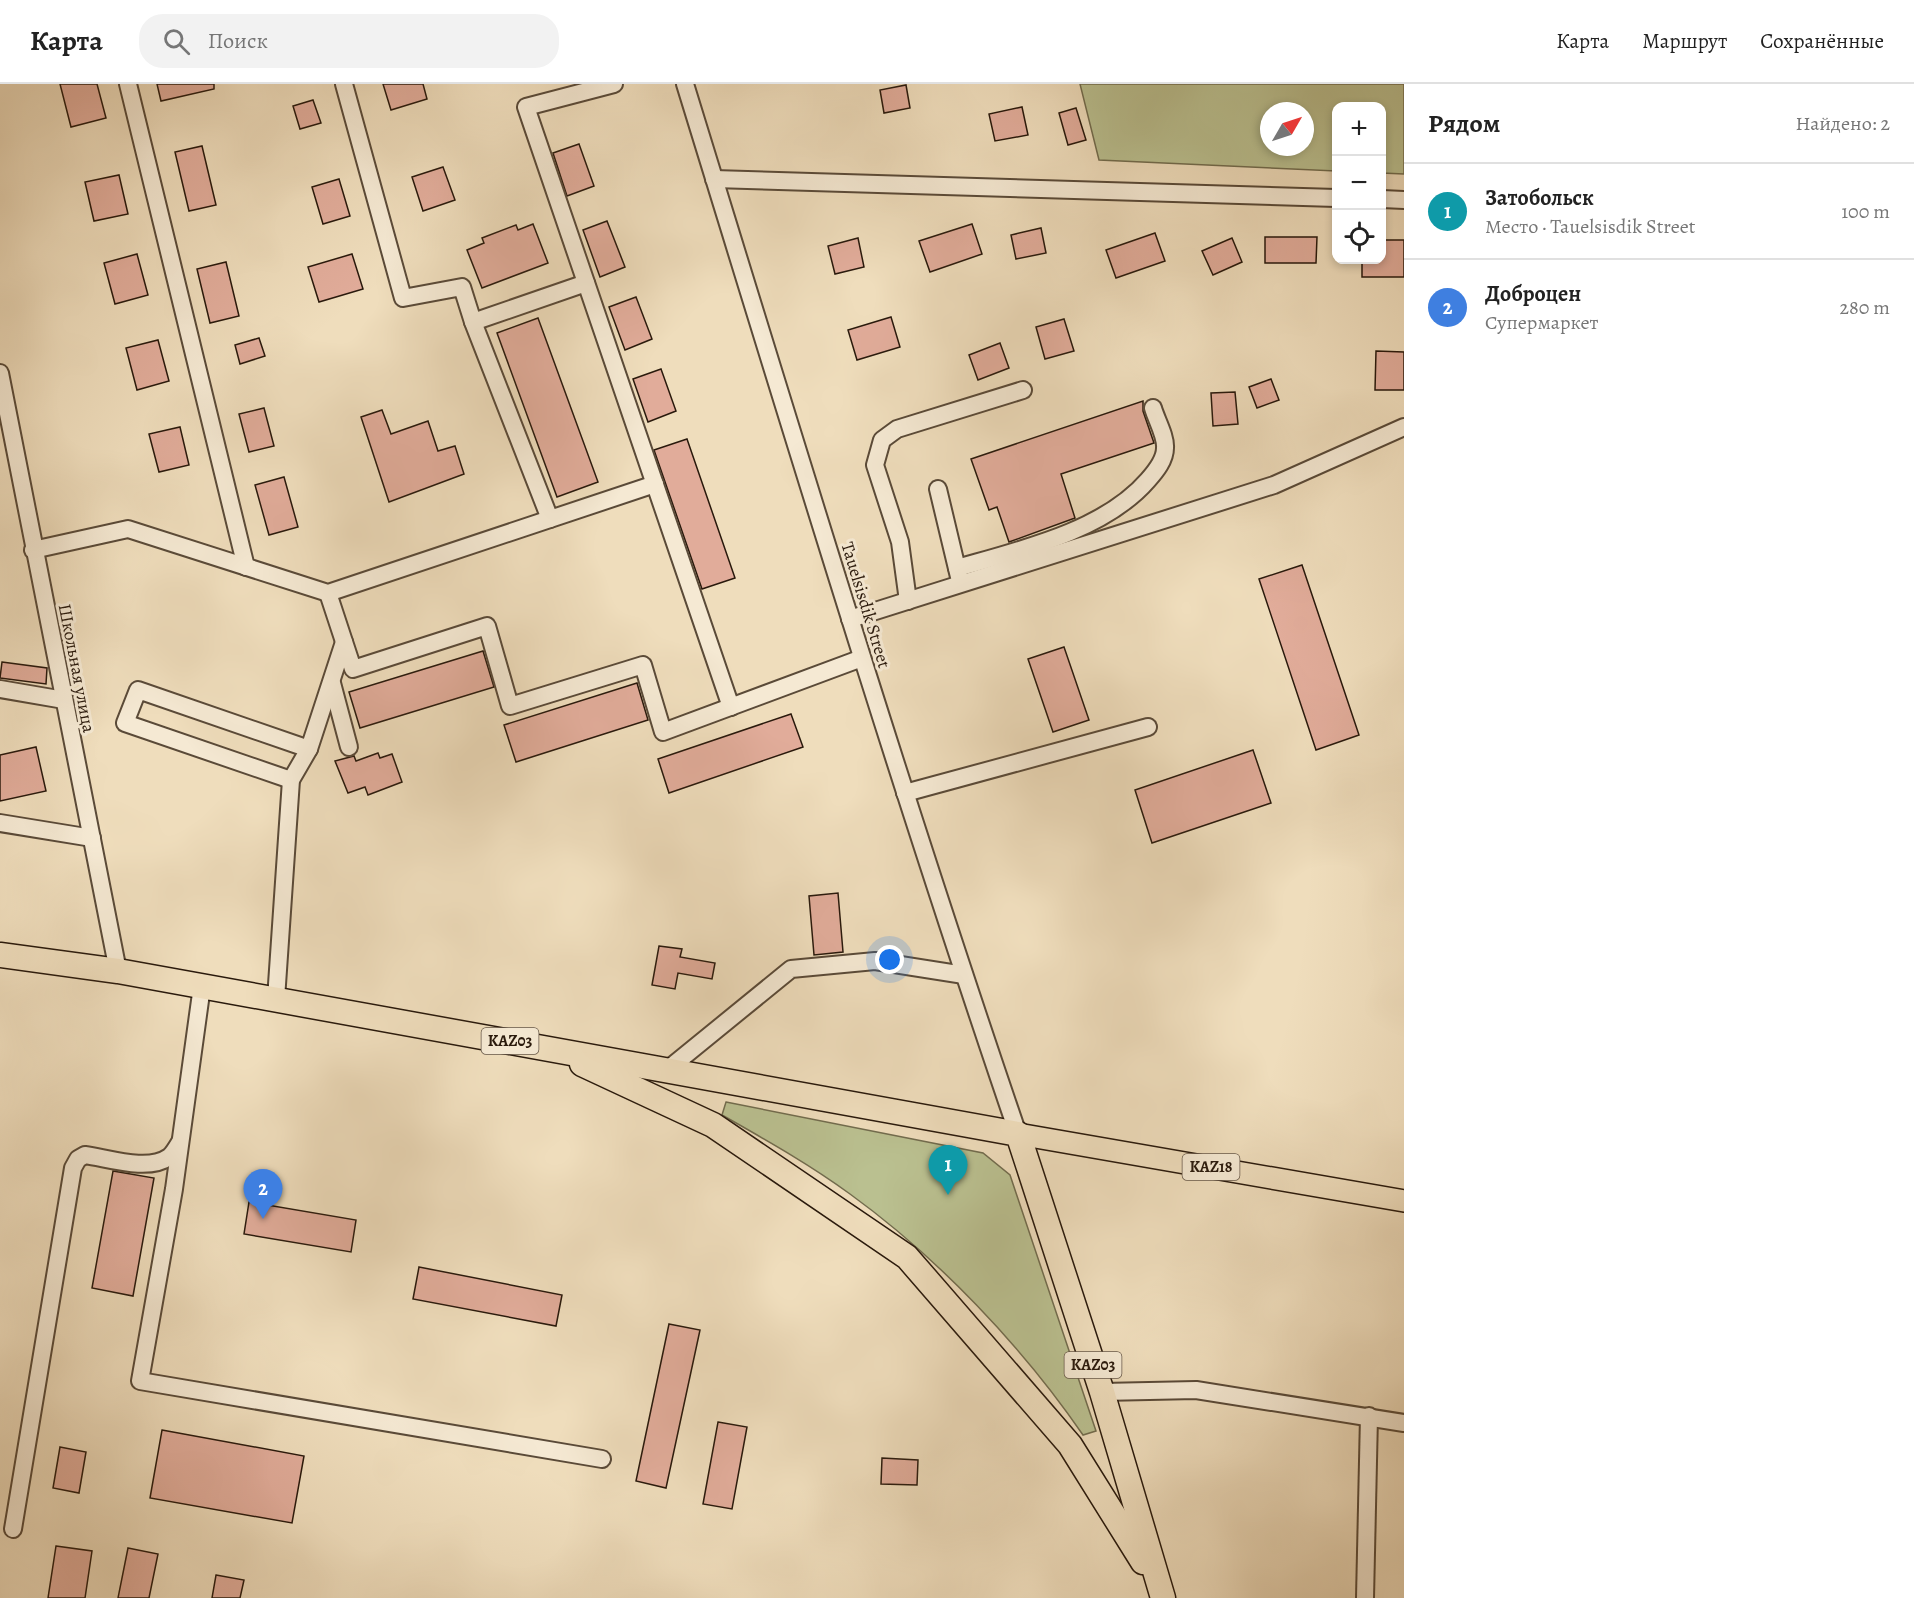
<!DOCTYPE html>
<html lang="ru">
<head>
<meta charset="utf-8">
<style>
  :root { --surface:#fff; --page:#f2f2f2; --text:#222; --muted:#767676; --line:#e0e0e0; --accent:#d93025 }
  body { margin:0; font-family:Alegreya,serif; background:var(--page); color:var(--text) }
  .controls { position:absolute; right:18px; top:18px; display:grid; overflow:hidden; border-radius:12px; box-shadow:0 3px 9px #0003 }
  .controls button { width:54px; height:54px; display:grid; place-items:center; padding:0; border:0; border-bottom:2px solid var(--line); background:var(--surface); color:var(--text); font:30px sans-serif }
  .compass { position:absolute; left:1260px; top:18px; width:54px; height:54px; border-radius:50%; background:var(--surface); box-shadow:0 3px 9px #0003; rotate:51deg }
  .you { position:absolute; left:890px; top:876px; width:21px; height:21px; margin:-15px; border:4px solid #fff; border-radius:50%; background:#1a73e8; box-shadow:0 0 0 9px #1a73e833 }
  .badge { display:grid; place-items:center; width:39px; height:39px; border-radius:50%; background:var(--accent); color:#fff; font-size:20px; font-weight:700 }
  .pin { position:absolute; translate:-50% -50px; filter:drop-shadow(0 2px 3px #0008) }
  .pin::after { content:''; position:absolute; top:32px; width:21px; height:18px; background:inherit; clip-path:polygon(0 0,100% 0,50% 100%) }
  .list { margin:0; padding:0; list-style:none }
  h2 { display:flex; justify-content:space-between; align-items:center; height:78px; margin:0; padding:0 24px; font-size:26px }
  h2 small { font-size:20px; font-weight:400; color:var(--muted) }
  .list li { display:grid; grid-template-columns:39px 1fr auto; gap:18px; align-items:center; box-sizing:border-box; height:96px; padding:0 24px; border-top:2px solid var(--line) }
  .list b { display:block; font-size:22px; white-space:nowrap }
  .list p { margin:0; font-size:20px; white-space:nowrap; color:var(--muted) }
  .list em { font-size:20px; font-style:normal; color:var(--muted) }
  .icon { flex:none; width:33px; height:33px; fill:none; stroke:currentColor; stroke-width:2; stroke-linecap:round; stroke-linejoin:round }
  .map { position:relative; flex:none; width:1404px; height:1514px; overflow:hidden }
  header { display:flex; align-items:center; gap:36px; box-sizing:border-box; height:84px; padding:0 30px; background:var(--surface); border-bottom:2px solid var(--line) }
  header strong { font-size:28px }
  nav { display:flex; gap:33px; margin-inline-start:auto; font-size:21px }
  .search { width:420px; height:54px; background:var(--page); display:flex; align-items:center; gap:15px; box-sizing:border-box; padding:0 21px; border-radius:24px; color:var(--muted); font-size:22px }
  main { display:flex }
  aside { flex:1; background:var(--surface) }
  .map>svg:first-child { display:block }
  .green { fill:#bac090; stroke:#726c4e; stroke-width:1.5; fill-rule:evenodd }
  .building { fill:#e1ac9a; stroke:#29190c; stroke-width:1.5 }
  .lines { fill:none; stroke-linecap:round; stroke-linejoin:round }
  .minor-casing { stroke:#5a4a38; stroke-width:20 }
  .major-casing { stroke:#29190c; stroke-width:24 }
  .highway-casing { stroke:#29190c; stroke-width:27 }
  .minor { stroke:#f5e9d3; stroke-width:16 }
  .major { stroke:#efddbc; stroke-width:21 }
  .highway { stroke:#efddbc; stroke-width:24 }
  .labels { text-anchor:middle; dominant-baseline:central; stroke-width:6; stroke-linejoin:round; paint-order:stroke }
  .shield { fill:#f5e9d3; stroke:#665748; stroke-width:1.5 }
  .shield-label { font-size:16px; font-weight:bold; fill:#29190c }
  .street-label { font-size:18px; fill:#29190c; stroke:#f5e9d3 }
</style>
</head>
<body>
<header>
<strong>Карта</strong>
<div class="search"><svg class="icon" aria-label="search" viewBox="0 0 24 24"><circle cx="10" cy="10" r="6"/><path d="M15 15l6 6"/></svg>Поиск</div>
<nav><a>Карта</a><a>Маршрут</a><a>Сохранённые</a></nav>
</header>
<main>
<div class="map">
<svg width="1404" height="1514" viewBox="0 0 1404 1514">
  <rect width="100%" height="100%" fill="#efddbc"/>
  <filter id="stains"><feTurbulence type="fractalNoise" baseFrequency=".00333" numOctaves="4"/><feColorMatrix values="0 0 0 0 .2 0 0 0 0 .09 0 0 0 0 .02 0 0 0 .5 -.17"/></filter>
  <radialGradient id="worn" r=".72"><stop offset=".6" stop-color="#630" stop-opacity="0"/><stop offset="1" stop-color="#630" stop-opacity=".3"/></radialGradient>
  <!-- green -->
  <g class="green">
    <path d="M1080 0H1404V90L1382 89V22H1336V87L1099 76ZM1269 27H1305V63H1269Z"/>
    <path d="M726 1018 983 1069 1010 1091 1096 1347 1083 1351C1022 1262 937 1173 850 1110 809 1080 766 1056 722 1031Z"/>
  </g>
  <!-- building -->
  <g class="building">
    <path d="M60 0H97L106 34 71 43Z"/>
    <path d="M157 0H214V5L161 17Z"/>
    <path d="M383 0H423L427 15 391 26Z"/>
    <path d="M906 1 910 24 884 29 880 6Z"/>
    <path d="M313 16 321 39 300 45 293 22Z"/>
    <path d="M1022 23 1028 51 995 57 989 30Z"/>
    <path d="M1076 24 1086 56 1068 61 1059 29Z"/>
    <path d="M579 60 594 102 567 112 553 69Z"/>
    <path d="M202 62 216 121 189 127 175 68Z"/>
    <path d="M443 83 455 116 423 127 412 93Z"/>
    <path d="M119 91 128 130 94 137 85 98Z"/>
    <path d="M339 95 350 132 323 140 312 103Z"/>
    <path d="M607 137 625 183 600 193 583 146Z"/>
    <path d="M533 140 548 179 482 204 467 166 484 159 482 154 516 141 518 146Z"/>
    <path d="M972 140 982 170 930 188 919 157Z"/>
    <path d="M1041 144 1046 169 1016 175 1011 151Z"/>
    <path d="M1155 149 1165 177 1116 194 1106 166Z"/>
    <path d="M1265 153H1317L1316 179H1265Z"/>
    <path d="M858 154 864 183 835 190 828 162Z"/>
    <path d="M1232 154 1242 178 1213 191 1202 167Z"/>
    <path d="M1382 156H1404V193H1362V176H1382Z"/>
    <path d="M137 170 148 211 115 220 104 179Z"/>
    <path d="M352 170 363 205 319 218 308 183Z"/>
    <path d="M226 178 239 232 210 239 197 185Z"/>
    <path d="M636 213 652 255 625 266 609 223Z"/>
    <path d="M891 233 900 263 857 276 848 246Z"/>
    <path d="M538 234 598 398 557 413 497 249Z"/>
    <path d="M1064 235 1074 267 1045 275 1036 243Z"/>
    <path d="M259 254 265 272 240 280 235 261Z"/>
    <path d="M158 256 169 297 137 306 126 264Z"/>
    <path d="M1000 259 1009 284 978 296 969 271Z"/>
    <path d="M1376 267 1404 268V306H1375Z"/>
    <path d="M661 285 676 327 648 338 633 295Z"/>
    <path d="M1271 295 1279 316 1257 324 1249 303Z"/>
    <path d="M1235 308 1238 340 1213 342 1211 309Z"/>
    <path d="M1143 317V327L1154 359 1061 390 1075 434 1009 458 997 423 989 426 971 375Z"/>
    <path d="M264 324 274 362 249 368 239 330Z"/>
    <path d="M382 326 391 350 428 337 438 367 455 362 464 390 389 418 361 333Z"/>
    <path d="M180 343 189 381 159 388 149 350Z"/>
    <path d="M687 355 735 494 702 505 654 366Z"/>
    <path d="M284 393 298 443 269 451 255 401Z"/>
    <path d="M1302 481 1359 651 1316 666 1259 495Z"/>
    <path d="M1064 563 1089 636 1053 648 1028 575Z"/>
    <path d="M483 567 494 603 360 644 349 608Z"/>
    <path d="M2 578 47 584 46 600 0 594Z"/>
    <path d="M637 599 648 636 516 678 504 641Z"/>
    <path d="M791 630 803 663 669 709 658 675Z"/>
    <path d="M36 663 46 707 0 717V671Z"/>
    <path d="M1253 666 1271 719 1152 759 1135 706Z"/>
    <path d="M378 669 380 674 392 670 402 698 368 711 365 703 348 709 335 677 354 672 356 677Z"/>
    <path d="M838 809 843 868 814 871 809 812Z"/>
    <path d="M659 862 682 865 680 873 715 879 712 895 678 889 675 905 652 901Z"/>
    <path d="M113 1087 154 1094 133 1212 92 1204Z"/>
    <path d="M249 1118 356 1136 351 1168 244 1150Z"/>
    <path d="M419 1183 562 1211 556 1242 413 1215Z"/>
    <path d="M669 1240 700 1246 666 1404 636 1397Z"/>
    <path d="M718 1338 747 1343 732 1425 703 1420Z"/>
    <path d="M162 1346 304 1372 292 1439 150 1414Z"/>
    <path d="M60 1363 86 1368 79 1409 53 1404Z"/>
    <path d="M882 1374 918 1376 917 1401 881 1400Z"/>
    <path d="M56 1462 92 1467 85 1514H48Z"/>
    <path d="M128 1464 158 1470 149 1514H118Z"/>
    <path d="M216 1491 244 1496 240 1514H212Z"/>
  </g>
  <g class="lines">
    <!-- minor casing -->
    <g class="minor-casing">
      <g id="minor">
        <path d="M128 0 246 483"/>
        <path d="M344 0 403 214 462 203 473 238 550 435"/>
        <path d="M614 0 526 23 731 623"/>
        <path d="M685 0C793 351 899 702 1018 1050"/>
        <path d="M714 95 1336 114"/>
        <path d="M1382 115 1404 116"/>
        <path d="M473 238 586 199"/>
        <path d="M0 289 118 887"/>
        <path d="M938 405 959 493"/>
        <path d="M33 466 128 445 328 509 655 400"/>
        <path d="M957 484C1020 466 1104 447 1148 396 1156 387 1165 376 1165 364 1166 352 1156 335 1153 324"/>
        <path d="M328 509 353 585 487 542 510 622 643 581 663 648 862 574"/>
        <path d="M908 517 900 458 875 381 882 356 897 345 1023 306"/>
        <path d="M850 535 1274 401 1404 343"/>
        <path d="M332 599 349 663"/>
        <path d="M0 605 64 616"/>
        <path d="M291 696 125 639 138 606 309 665"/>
        <path d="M905 709 1148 643"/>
        <path d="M0 739 92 754"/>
        <path d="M202 902 174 1105 140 1297 602 1375"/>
        <path d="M276 915 291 696 309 665 344 558"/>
        <path d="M667 986 791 885 875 877 964 891"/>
        <path d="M1102 1308 1196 1306 1404 1339"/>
        <path d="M13 1445 73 1084 78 1075 85 1071C108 1074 148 1088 169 1073 173 1070 177 1063 180 1058"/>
        <path d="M1365 1514 1369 1332"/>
      </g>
    </g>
    <!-- major casing -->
    <g class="major-casing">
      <path id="major" d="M1018 1050 1404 1117"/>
    </g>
    <!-- highway casing -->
    <g class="highway-casing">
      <g id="highway">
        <path d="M0 871 118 887 1018 1050 1102 1308 1163 1514"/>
        <path d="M582 980 713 1041 907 1173 1070 1361 1143 1478"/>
      </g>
    </g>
    <!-- minor -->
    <use href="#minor" class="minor"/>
    <!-- major -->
    <use href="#major" class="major"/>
    <!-- highway -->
    <use href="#highway" class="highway"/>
  </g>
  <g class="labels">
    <!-- shield labels -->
    <g class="shield">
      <rect x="481.5" y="944" width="57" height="26" rx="4.5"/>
      <rect x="1182.5" y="1070" width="57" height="26" rx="4.5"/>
      <rect x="1064.5" y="1268" width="57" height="26" rx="4.5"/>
    </g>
    <g class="shield-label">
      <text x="510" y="957">KАZ03</text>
      <text x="1211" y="1083">KAZ18</text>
      <text x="1093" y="1281">KАZ03</text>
    </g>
    <!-- street labels -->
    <g class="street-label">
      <text transform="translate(866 521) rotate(73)">Tauelsisdik Street</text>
      <text transform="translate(77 584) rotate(79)">Школьная улица</text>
    </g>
  </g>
  <rect width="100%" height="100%" filter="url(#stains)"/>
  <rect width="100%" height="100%" fill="url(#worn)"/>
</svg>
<div class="controls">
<button>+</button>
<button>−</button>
<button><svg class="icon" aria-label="locate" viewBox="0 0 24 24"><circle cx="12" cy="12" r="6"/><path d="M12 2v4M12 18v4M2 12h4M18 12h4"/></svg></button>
</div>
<svg class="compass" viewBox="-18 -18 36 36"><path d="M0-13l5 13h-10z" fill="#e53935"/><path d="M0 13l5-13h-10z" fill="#767676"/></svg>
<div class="you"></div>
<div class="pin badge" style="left:948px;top:1111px;background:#0f9aa8">1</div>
<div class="pin badge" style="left:263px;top:1135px;background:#3f7fe0">2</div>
</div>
<aside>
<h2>Рядом<small>Найдено: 2</small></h2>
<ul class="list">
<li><span class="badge" style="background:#0f9aa8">1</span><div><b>Затобольск</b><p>Место · Tauelsisdik Street</p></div><em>100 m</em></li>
<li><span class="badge" style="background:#3f7fe0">2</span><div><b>Доброцен</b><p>Супермаркет</p></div><em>280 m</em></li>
</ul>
</aside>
</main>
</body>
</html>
